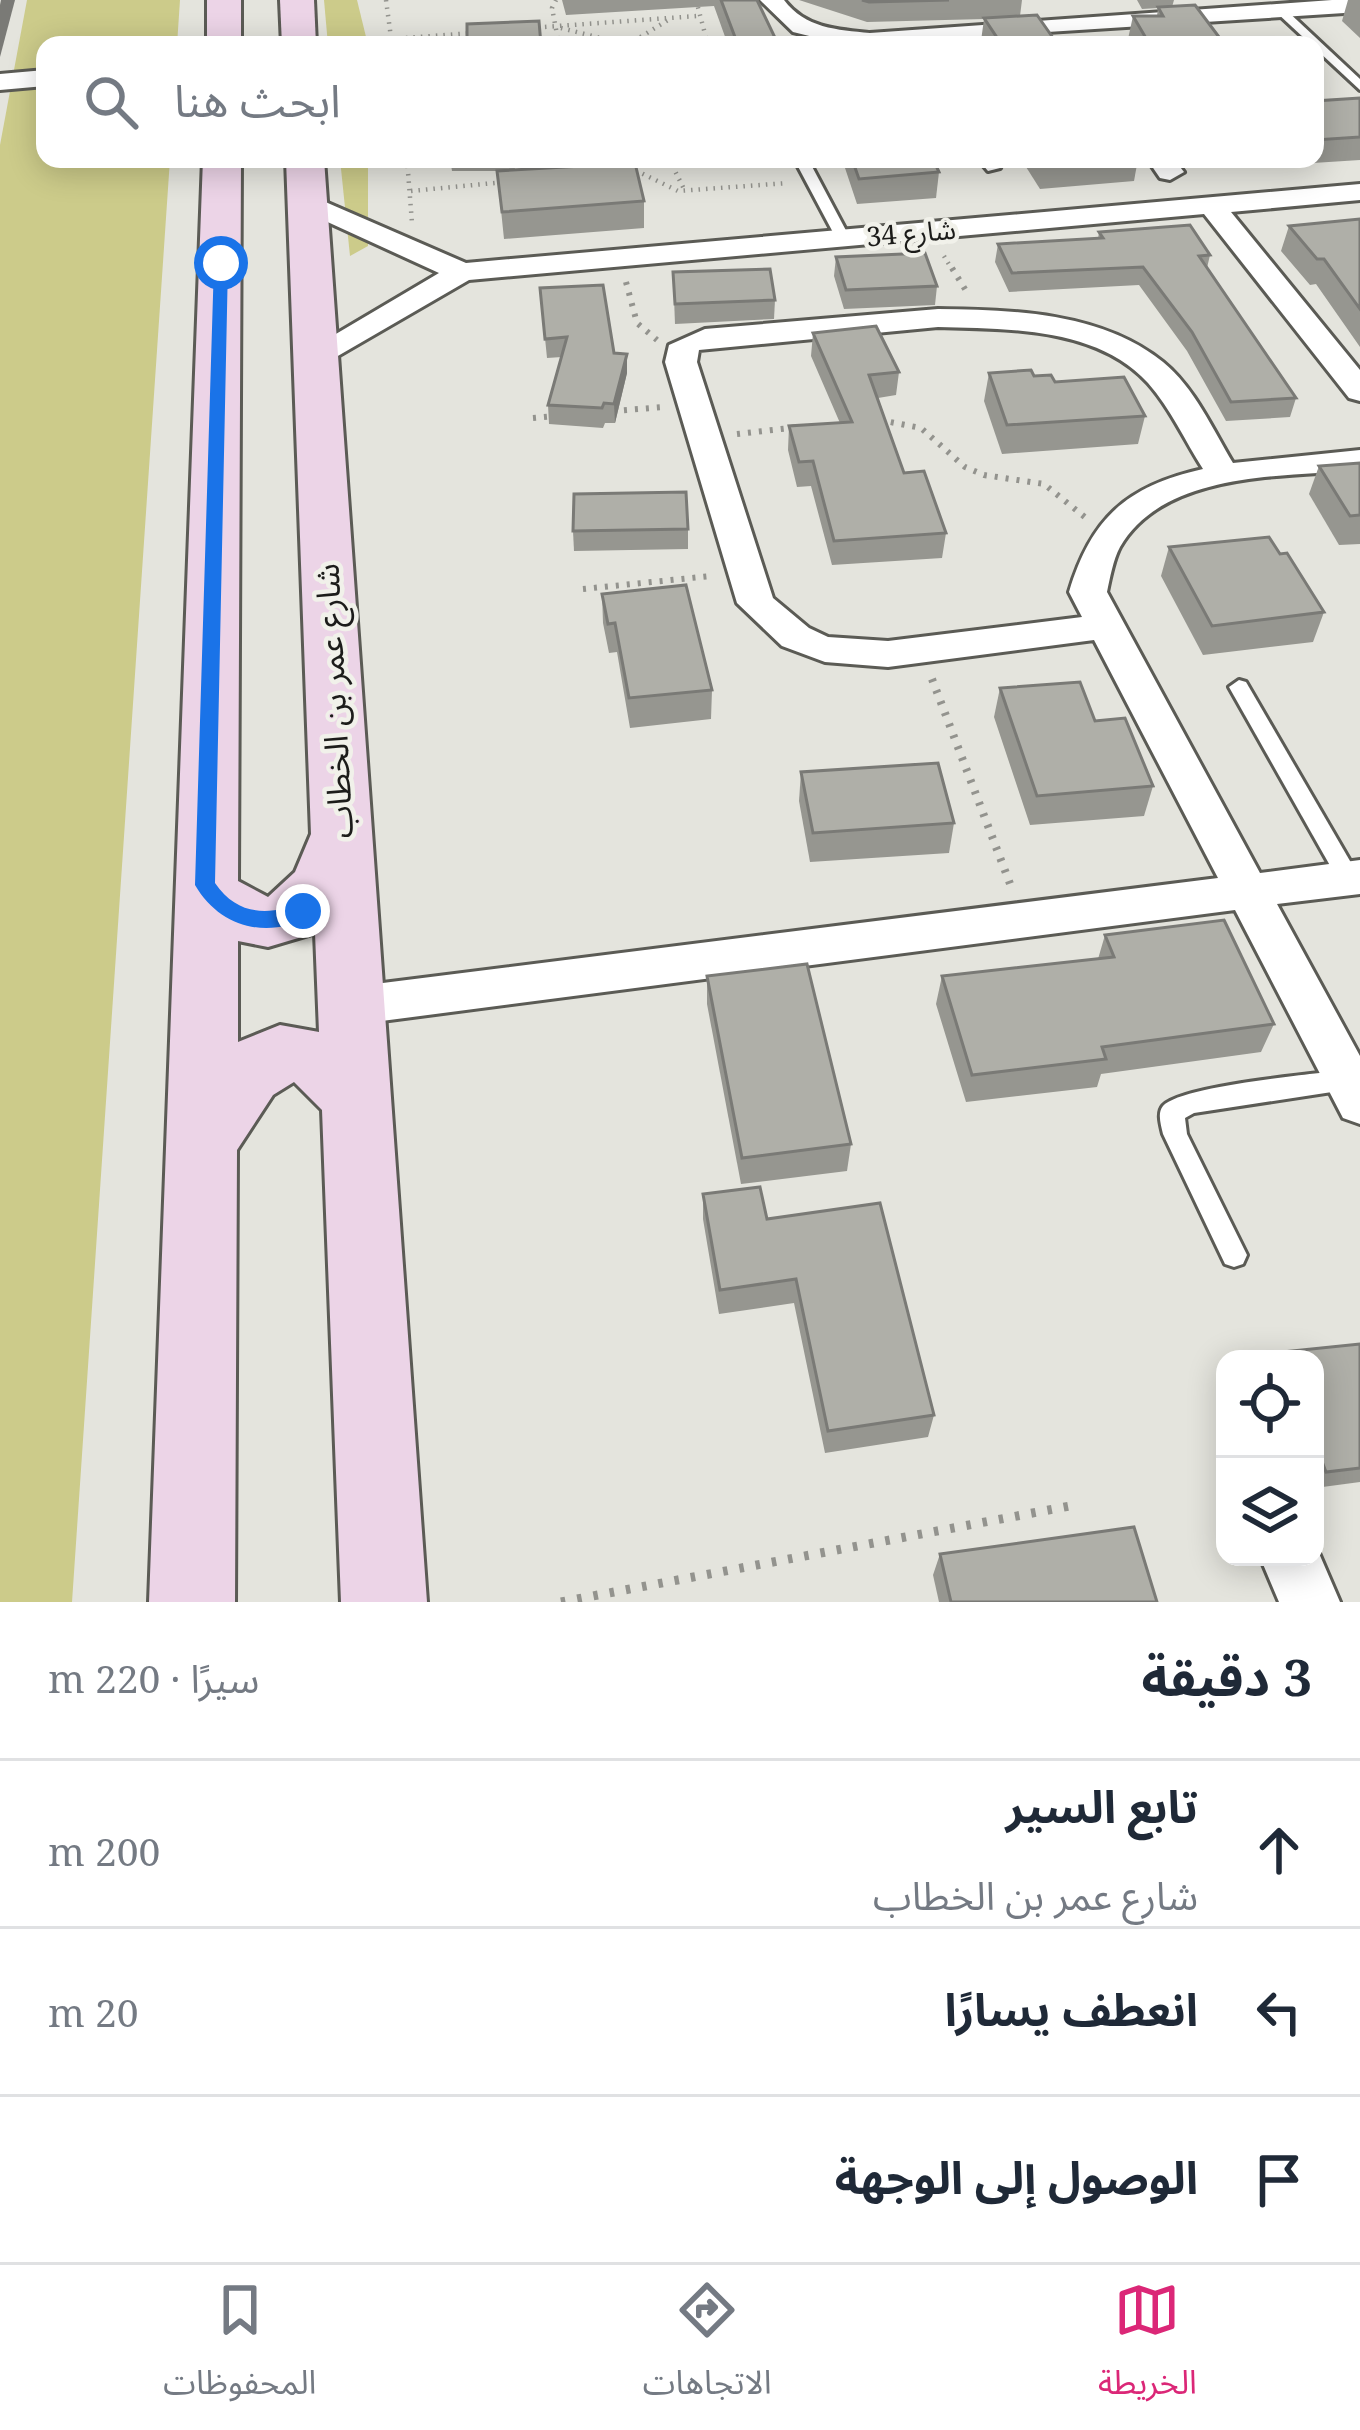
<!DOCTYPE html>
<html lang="ar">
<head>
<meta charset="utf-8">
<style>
  :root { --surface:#fff; --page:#f6f6f7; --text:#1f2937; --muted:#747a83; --line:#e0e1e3; --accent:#db2777 }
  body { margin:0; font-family:"Noto Serif","Noto Sans Arabic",serif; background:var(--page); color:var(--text); direction:rtl }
  .controls { position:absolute; right:36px; bottom:36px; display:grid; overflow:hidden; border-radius:24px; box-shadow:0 6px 30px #0003 }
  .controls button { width:108px; height:108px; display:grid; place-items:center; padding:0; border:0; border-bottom:3px solid var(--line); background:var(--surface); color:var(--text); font:60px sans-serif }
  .stop { position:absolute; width:36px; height:36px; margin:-27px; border:9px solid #1a73e8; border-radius:50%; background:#fff }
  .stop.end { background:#1a73e8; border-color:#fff; box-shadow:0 3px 12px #0008 }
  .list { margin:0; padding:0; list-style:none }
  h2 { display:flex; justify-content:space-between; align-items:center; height:156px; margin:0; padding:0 48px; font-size:51px }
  h2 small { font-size:39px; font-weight:400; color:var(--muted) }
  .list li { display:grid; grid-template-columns:78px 1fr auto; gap:36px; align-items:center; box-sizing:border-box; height:168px; padding:0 48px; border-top:3px solid var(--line) }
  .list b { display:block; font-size:45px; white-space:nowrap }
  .list p { margin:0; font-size:39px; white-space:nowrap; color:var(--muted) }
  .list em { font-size:39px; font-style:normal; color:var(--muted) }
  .icon { flex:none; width:66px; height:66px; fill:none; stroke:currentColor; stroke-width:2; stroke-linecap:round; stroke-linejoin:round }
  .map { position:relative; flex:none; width:1360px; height:1602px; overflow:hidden; direction:ltr }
  .search { position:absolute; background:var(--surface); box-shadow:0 6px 30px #0003; left:36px; right:36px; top:36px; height:132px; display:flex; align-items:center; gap:30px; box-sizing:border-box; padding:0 42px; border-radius:24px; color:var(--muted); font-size:45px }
  .sheet { height:660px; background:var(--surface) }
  nav { display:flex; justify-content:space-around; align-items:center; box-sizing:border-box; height:168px; border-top:3px solid var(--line); background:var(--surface); font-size:33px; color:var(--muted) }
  nav a { display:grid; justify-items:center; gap:6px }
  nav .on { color:var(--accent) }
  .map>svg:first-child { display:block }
  .green { fill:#cccb8a }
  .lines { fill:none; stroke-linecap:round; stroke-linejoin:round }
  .lane-casing { stroke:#5b5b55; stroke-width:6 }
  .street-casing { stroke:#5b5b55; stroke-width:6 }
  .secondary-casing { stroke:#5b5b55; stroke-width:6 }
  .path-far3 { stroke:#93938e; stroke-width:4.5; stroke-dasharray:1.5 6; stroke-linecap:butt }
  .path-far2 { stroke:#93938e; stroke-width:6; stroke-dasharray:3 8; stroke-linecap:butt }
  .path-far1 { stroke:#93938e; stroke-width:8; stroke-dasharray:3 9; stroke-linecap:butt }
  .path { stroke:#93938e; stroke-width:9; stroke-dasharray:4.5 12; stroke-linecap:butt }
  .lane { fill:#fff; fill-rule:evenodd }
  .street { fill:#fff; fill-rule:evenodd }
  .secondary { fill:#ecd4e7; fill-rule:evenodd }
  .wall { fill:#969690 }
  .shaded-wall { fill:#7a7a76 }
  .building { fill:#afafa8; stroke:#7a7a76; stroke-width:3 }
  .route { fill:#1a73e8 }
  .labels { text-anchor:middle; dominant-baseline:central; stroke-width:9; stroke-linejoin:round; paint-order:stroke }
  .far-street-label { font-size:27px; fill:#1c1c1a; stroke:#f1f1ea }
  .street-label { font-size:33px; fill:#1c1c1a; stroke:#f1f1ea }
</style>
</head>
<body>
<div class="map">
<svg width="1360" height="1602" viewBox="0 0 1360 1602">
  <rect width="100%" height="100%" fill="#e4e4dd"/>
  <!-- green -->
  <g class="green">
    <path d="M27 0H180L177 45H45V159H170L72 1602H0V145Z"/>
    <path d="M324 0H357L368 45H328Z"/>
    <path d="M340 159H368V246L350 256Z"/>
  </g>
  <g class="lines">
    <!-- lane casing -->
    <g class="lane-casing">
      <g id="lane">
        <path d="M1276 8H1284L1360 79V90L1276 12Z"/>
        <path d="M794 159H808L850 238 848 241 836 238Z"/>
        <path d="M978 159H992L1000 168 988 171Z"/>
        <path d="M1239 680 1246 682 1357 873 1360 879 1357 885H1341L1229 687Z"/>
        <path d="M1345 1070 1354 1073 1357 1080 1354 1087 1345 1090 1194 1113 1185 1118 1187 1134 1247 1255 1243 1264 1234 1267 1225 1264 1163 1134C1161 1125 1157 1113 1163 1106 1180 1086 1314 1074 1345 1070Z"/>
      </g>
    </g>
    <!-- street casing -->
    <g class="street-casing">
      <g id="street">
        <path d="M760 0H784C805 28 837 30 870 33L1332 0H1360V12L846 45 793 32Z"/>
        <path d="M45 70V86L0 90V74Z"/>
        <path d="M1147 159H1174L1184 172 1170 180 1160 178Z"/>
        <path d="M1360 184V200L1231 212 1360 370V401L1349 398 1204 214 469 280 324 364 313 366 297 357 439 273 297 208 293 202 307 194 466 263Z"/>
        <path d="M938 309C1013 310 1101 312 1163 362 1194 387 1213 430 1233 463L1360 450V470C1284 477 1164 471 1120 547 1113 560 1110 578 1107 592L1260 873 1360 860V894L1277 904 1360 1056V1124L1343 1118 1235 910 351 1025 334 1019 328 1006 334 993 351 987 1218 878 1094 640 888 667 825 662 782 646 737 603 665 362 669 345 705 329ZM938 327C1007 329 1097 327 1148 383 1171 409 1185 441 1203 469 1127 486 1091 518 1069 592L1082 617 888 641 828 637 809 628 773 598 697 362 699 350Z"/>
        <path d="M1315 1544 1340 1602H1279L1260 1557H1315Z"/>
      </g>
    </g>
    <!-- secondary casing -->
    <g class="secondary-casing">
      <g id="secondary">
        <rect x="207" y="0" width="34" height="45"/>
        <path d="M280 0H314L316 45H282Z"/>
        <path d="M203 159H241L238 881 268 897 295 872 311 834 286 159H324L427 1602H341L322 1110 294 1082 273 1095 237 1150 235 1602H149ZM315 933 319 1032 280 1025 238 1042V941L268 947Z"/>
      </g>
    </g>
    <!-- path-far3 -->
    <g class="path-far3">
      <path d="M386 0 392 45"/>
      <path d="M556 0 552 8 559 45"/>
      <path d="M696 0 708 45"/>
      <path d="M530 28 697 16"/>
      <path d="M561 28 628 45"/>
      <path d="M391 39 473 33"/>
      <path d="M634 41 668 20"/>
      <path d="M407 159 412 223"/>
      <path d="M669 159 685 191"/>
      <path d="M628 173 639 172 678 191 788 183"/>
      <path d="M411 191 505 182"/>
      <path d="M944 256 953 271"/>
    </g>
    <!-- path-far2 -->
    <g class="path-far2">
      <path d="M952 268 968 294"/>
      <path d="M626 282 637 323 657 340"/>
      <path d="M613 411 664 407"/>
      <path d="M533 418 556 416"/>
      <path d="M880 420 921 428 965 467 984 475 1044 484 1086 518"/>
      <path d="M737 434 799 427"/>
      <path d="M583 589 711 576"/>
    </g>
    <!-- path-far1 -->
    <path class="path-far1" d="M932 679 1012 889"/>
    <!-- path -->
    <path class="path" d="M561 1602 1075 1505"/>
    <!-- lane -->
    <use href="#lane" class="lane"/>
    <!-- street -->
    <use href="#street" class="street"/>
    <!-- secondary -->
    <use href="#secondary" class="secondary"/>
  </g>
  <!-- wall -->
  <g class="wall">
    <path d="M562 0H757L777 42 886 45H728L714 6 566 15Z"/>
    <path d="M799 0H1022L1020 16 1058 45H984L981 41 984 19 867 22Z"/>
    <path d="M1137 0H1174L1172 7 1225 45H1132L1128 39 1133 16H1157L1158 8 1142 9Z"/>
    <path d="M1348 0H1360V38L1342 21Z"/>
    <path d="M1360 98V160L1235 168 1228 159H1315V101Z"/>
    <path d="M450 159H514L515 170 644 201V228L504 239 497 171H504H452Z"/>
    <path d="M842 159H933L939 172 936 198 857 204Z"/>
    <path d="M1021 159H1138L1134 181 1040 189Z"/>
    <path d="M1360 219V347L1316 284 1310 285 1281 251 1289 226Z"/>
    <path d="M1099 232 1210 255 1207 268 1296 398 1290 417 1226 421 1187 351 1139 285 1009 292 995 262 998 244 1098 239Z"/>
    <path d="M836 257 937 286 935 305 844 309 834 276Z"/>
    <path d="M673 272 775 300 774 319 675 324Z"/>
    <path d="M540 288 614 353 627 373 615 423H605L603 428 549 424 548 405 562 357 547 358Z"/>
    <path d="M813 333 899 372 896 395 878 398 904 473 946 533 942 558 832 565 811 486 797 487 788 450 789 426 840 423 811 356Z"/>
    <path d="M989 373 1034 376 1055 382 1145 416 1138 444 1002 454 984 401Z"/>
    <path d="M1360 463V544L1339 545 1309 494 1319 466Z"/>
    <path d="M688 529V549L574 551 573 531Z"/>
    <path d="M1169 547 1280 554 1324 612 1313 642 1203 655 1161 576Z"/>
    <path d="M602 594 712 690 711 719 630 728 617 652 609 653 603 623Z"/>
    <path d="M1000 688 1095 721 1153 786 1144 816 1030 825 994 717Z"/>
    <path d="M801 772 954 823 949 853 810 862 799 801Z"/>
    <path d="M1105 935 1274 1024 1261 1052 1101 1074 1097 1087 966 1102 936 1004 942 976 1098 959Z"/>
    <path d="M707 976 851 1144 847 1171 741 1184 707 1004Z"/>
    <path d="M703 1194 767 1219 934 1415 928 1437 825 1453 794 1303 719 1314 703 1219Z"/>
    <path d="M1360 1344V1482L1315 1488V1359H1277L1282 1352Z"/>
    <path d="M940 1554 1157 1602H939L933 1575Z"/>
  </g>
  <!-- shaded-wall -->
  <g class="shaded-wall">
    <path d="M1 0H15L0 57V5Z"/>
    <path d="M627 354V373L615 423 614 404Z"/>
  </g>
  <!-- building -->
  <g class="building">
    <path d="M721 0H757L777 42 883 38 886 45H738Z"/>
    <path d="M862 0H949L869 2Z"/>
    <path d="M1195 5 1225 45H1150L1133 16H1163L1158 7Z"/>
    <path d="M1037 15 1058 45H1002L984 18Z"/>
    <path d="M539 21 541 45H467V24Z"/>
    <path d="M1360 98V137L1315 140V101Z"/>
    <path d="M852 159H933L939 172 859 179Z"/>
    <path d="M1041 159H1111L1044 164Z"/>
    <path d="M635 163 644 201 502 212 497 171Z"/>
    <path d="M1360 219V309L1324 259H1317L1289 226Z"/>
    <path d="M1190 225 1210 255 1199 256 1296 398 1231 402 1192 332 1143 267 1012 273 998 244 1103 238 1099 232Z"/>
    <path d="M925 253 937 286 846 290 836 257Z"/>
    <path d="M770 269 775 300 675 304 673 272Z"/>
    <path d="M603 285 614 353 627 354 614 404 604 403 602 408 548 405 567 337 545 339 540 288Z"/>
    <path d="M876 326 899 372 869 375 904 473 924 471 946 533 834 541 813 461 799 462 789 426 852 422 813 333Z"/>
    <path d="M1031 370 1034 376 1051 375 1055 382 1124 377 1145 416 1007 425 989 373Z"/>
    <path d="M1360 463V515L1350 516 1319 466Z"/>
    <path d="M686 492 688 529 573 531 574 494Z"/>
    <path d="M1269 537 1280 554 1287 553 1324 612 1212 626 1169 547Z"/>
    <path d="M686 585 712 690 629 698 615 623 608 624 602 594Z"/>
    <path d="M1080 682 1095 721 1125 718 1153 786 1037 796 1000 688Z"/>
    <path d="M938 763 954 823 813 833 801 772Z"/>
    <path d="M1224 920 1274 1024 1102 1047 1106 1059 972 1075 942 976 1114 957 1105 935Z"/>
    <path d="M807 964 851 1144 742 1158 707 976Z"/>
    <path d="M760 1187 767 1219 880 1203 934 1415 828 1431 796 1279 720 1290 703 1194Z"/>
    <path d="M1360 1344V1468L1326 1472 1315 1443V1359H1285L1282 1352Z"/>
    <path d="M1134 1527 1157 1602H951L940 1554Z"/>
  </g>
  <!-- route -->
  <path class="route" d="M221 259 228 263 215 883C238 917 270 915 303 903L310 905V917C267 939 220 928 195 885L214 263Z"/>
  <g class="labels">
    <!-- far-street labels -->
    <g class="far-street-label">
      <text transform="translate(911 232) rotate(-5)">شارع 34</text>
    </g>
    <!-- street labels -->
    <g class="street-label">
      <text transform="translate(333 701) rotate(-93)">شارع عمر بن الخطاب</text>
    </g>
  </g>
</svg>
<div class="controls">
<button><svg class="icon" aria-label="locate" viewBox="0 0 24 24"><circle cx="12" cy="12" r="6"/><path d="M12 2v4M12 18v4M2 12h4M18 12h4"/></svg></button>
<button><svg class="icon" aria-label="layers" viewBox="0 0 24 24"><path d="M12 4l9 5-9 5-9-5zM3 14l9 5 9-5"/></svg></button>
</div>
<div class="stop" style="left:221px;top:263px"></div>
<div class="stop end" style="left:303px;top:911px"></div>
<div class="search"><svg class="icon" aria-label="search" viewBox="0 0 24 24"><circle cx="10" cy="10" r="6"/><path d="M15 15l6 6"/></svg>ابحث هنا</div>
</div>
<section class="sheet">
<h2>3 دقيقة<small>سيرًا · 220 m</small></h2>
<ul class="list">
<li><svg class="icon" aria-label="ahead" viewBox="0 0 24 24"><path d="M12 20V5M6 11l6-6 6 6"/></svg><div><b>تابع السير</b><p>شارع عمر بن الخطاب</p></div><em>200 m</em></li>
<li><svg class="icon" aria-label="left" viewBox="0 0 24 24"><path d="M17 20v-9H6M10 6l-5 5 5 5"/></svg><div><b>انعطف يسارًا</b></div><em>20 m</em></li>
<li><svg class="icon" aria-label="arrive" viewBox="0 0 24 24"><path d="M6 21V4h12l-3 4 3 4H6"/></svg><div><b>الوصول إلى الوجهة</b></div></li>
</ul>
</section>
<nav>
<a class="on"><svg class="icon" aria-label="map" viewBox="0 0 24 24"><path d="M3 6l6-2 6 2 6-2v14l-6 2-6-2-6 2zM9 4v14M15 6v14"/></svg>الخريطة</a>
<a><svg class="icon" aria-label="directions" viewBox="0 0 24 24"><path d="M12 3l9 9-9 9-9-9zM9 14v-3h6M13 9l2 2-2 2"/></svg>الاتجاهات</a>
<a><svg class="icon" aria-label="saved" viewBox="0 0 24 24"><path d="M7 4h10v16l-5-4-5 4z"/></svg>المحفوظات</a>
</nav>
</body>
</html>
